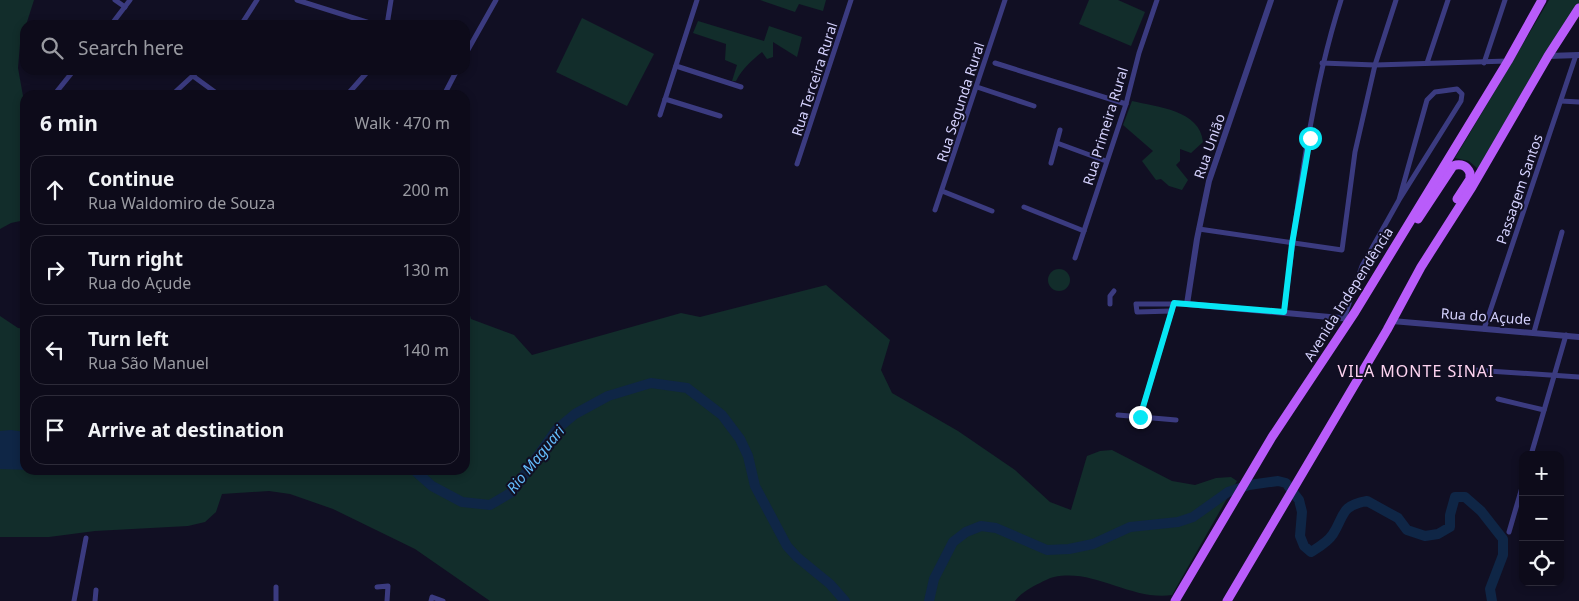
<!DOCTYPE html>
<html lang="en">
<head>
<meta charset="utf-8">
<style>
  :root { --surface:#0d0b1a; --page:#1b1927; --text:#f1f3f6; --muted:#9a9ba2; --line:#2d2b39 }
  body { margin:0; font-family:"Noto Sans",sans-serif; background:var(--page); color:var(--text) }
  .controls { position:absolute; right:15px; bottom:15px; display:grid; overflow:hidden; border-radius:10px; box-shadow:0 2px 8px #0003 }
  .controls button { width:45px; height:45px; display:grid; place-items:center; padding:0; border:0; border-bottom:1px solid var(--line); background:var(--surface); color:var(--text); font:25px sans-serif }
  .stop { position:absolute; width:15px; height:15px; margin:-11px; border:4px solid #07e6f4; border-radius:50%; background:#fff }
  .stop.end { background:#07e6f4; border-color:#fff; box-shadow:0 1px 5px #0008 }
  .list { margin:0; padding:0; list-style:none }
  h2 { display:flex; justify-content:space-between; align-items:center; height:65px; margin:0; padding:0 20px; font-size:21px }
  h2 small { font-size:16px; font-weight:400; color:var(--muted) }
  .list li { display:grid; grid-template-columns:32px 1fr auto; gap:15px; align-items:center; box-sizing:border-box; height:70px; margin:0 10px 10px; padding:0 10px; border:1px solid var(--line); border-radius:15px }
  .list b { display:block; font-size:19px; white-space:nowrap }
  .list p { margin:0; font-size:16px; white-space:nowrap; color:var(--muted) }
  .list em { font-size:16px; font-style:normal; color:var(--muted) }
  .icon { flex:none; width:28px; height:28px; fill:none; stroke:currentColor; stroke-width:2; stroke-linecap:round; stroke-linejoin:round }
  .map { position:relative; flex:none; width:1579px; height:601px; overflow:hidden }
  .search { position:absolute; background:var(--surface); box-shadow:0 2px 8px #0003; left:20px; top:20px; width:450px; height:55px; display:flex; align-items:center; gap:12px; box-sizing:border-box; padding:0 18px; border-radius:15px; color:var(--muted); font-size:19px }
  .panel { position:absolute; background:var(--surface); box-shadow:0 2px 8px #0003; left:20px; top:90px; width:450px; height:385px; border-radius:15px }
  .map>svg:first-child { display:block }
  .green { fill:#122d2b }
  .water { fill:#0f2646 }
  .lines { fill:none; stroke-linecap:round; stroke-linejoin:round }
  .river { stroke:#0f2646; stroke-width:10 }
  .minor { stroke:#3b3b80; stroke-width:5 }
  .tertiary { stroke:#3b3b80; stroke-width:6 }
  .primary { stroke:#b95cfa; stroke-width:9 }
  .route { stroke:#07e6f4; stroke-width:6 }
  .labels { text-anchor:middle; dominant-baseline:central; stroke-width:4; stroke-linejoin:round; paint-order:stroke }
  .street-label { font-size:14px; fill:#d5d2fe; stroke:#110f23 }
  .water-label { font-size:15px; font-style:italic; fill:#63bafa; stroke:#110f23 }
  .quarter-label { font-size:16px; letter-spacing:1px; fill:#fed4f0; stroke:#110f23 }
</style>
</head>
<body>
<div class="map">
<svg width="1579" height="601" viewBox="0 0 1579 601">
  <rect width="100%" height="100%" fill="#110f23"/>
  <!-- green -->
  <g class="green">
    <path d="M0 0H34L20 44 18 68 25 107V220L11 223 0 229Z"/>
    <path d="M760 0H826L823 11 799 4 795 12Z"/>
    <path d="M1089 0H1118L1145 12 1131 46 1079 24Z"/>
    <path d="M1549 0H1579V5L1479 170 1469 161 1455 158Z"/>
    <path d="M582 18 654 54 627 106 556 72Z"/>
    <path d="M698 21 764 41 769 26 802 37 797 57 773 42V57L767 59 762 52C751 61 742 69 736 81H732L737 65 725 60 726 44 693 33Z"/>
    <path d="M1132 101C1157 107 1200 110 1203 142L1191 153 1180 149V161L1176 165 1188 180 1182 190 1169 186 1161 179 1156 180 1142 161 1153 151 1123 125Z"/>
    <circle cx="1059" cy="280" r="11"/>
    <path d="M826 285 890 340 881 370 892 393 958 431 1015 470 1050 502 1071 510 1087 456 1100 451 1112 450 1172 481 1195 485 1216 478 1231 477 1237 481 1172 595C1132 601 1094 568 1054 577 1049 578 1044 581 1040 583 1031 587 1020 594 1015 601H490L415 549 333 509 290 494 269 491 222 494 216 512 205 522 188 526 95 531 49 537H0V469L465 470V298L471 319 514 335 532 355 681 313 700 317Z"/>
    <path d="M0 316 18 328 25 329V432L0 431Z"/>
  </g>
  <!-- water -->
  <path class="water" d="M11 430 25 432V470H31L0 469V431Z"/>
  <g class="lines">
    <!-- river -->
    <g class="river">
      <path d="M414 470 432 486 462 502 490 505 512 492 557 429 575 414 608 396 651 383 687 388 722 415 740 439 748 456 755 486 787 546 797 557 830 584 845 601"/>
      <path d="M929 601 934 579 953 542 966 532 981 526 996 528 1047 550 1069 549 1093 544 1130 527 1178 522 1193 517 1228 492 1249 485 1278 481 1286 483 1299 500 1302 512 1300 536 1304 546 1311 552C1319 547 1328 542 1333 534 1345 515 1340 506 1367 501L1398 518 1407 530 1425 536 1438 534 1450 527V515L1455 497H1465L1481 511 1503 539V555L1490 589 1492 601"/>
    </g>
    <!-- minor -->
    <g class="minor">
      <path d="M115 0 125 7"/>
      <path d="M297 0 376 25"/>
      <path d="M111 25 130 0"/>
      <path d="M241 25 257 0"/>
      <path d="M387 25 391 0"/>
      <path d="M465 55 496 0"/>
      <path d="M995 63 1126 104"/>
      <path d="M1322 63 1375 65 1508 61"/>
      <path d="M1427 63 1448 0"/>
      <path d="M1484 63 1505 0"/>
      <path d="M676 66 741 87"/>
      <path d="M193 76 219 95"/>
      <path d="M977 87 1034 106"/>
      <path d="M54 95 74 70"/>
      <path d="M172 95 199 70"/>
      <path d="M347 95 369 70"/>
      <path d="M444 95 457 70"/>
      <path d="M665 99 720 116"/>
      <path d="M1561 101 1579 102"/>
      <path d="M660 115 697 0"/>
      <path d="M1057 143 1106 161"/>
      <path d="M1051 163 1060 130"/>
      <path d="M797 164 851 0"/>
      <path d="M942 191 992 211"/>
      <path d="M1024 207 1084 231"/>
      <path d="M935 210 1005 0"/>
      <path d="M1199 229 1342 250 1355 152 1375 65 1396 0"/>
      <path d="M1075 258 1126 104 1139 53 1157 0"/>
      <path d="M1110 304V296L1114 291"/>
      <path d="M1172 311 1137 312 1136 304H1187"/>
      <path d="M1284 312C1297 208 1309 100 1341 0"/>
      <path d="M1344 318 1362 266 1399 200 1461 101 1462 94 1457 89 1435 92 1427 100 1399 200"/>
      <path d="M1484 329 1576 55"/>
      <path d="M1534 332 1562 232"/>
      <path d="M1473 370 1579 377"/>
      <path d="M1498 399 1544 410"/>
      <path d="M1118 415 1176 420"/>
      <path d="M1140 417 1174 303"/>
      <path d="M1531 455 1566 335"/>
      <path d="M1509 532 1523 484"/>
      <path d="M377 587 388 586 387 601"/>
      <path d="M74 601 86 538"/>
      <path d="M95 601 96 590"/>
      <path d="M276 601V587"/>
      <path d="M431 601 432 597 443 601"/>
    </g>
    <!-- tertiary -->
    <g class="tertiary">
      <path d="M1271 0 1209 181 1197 239 1187 304 1351 319"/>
      <path d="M1548 56 1579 55"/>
      <path d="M1392 321 1579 337"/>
    </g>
    <!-- primary -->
    <g class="primary">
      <path d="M1418 219 1453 166C1461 163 1467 166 1470 173V179L1457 199"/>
      <path d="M1175 601 1272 437 1355 312 1508 61 1542 0"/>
      <path d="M1227 601 1387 330 1421 267 1472 187 1548 56 1579 8"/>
    </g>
  </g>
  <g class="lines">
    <!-- route -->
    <path class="route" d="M1140 417 1174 303 1284 312 1292 244 1310 138"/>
  </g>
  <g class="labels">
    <!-- street labels -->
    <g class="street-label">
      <text transform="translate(814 79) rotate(-72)">Rua Terceira Rural</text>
      <text transform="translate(960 102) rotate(-72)">Rua Segunda Rural</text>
      <text transform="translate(1105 126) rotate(-73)">Rua Primeira Rural</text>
      <text transform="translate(1209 146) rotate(-71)">Rua União</text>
      <text transform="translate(1519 189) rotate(-71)">Passagem Santos</text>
      <text transform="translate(1348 294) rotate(-58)">Avenida Independência</text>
      <text transform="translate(1486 316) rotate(4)">Rua do Açude</text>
    </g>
    <!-- water labels -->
    <g class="water-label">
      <text transform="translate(535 459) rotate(-51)">Rio Maguari</text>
    </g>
    <!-- quarter labels -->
    <g class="quarter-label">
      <text x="1416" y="371">VILA MONTE SINAI</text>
    </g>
  </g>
</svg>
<div class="controls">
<button>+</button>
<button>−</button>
<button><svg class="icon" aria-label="locate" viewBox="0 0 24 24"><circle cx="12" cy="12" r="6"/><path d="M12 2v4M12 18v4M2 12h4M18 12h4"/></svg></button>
</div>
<div class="stop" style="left:1310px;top:138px"></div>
<div class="stop end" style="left:1140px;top:417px"></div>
<div class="search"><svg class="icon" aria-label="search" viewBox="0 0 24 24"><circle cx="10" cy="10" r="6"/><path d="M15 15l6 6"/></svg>Search here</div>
<section class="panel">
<h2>6 min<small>Walk · 470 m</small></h2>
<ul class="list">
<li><svg class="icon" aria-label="ahead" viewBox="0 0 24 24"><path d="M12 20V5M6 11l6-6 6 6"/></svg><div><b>Continue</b><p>Rua Waldomiro de Souza</p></div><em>200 m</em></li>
<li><svg class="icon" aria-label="right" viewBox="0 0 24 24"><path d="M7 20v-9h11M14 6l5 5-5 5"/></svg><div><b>Turn right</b><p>Rua do Açude</p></div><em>130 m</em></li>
<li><svg class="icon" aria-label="left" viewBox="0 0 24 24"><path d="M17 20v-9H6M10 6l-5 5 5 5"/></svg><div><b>Turn left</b><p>Rua São Manuel</p></div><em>140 m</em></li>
<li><svg class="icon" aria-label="arrive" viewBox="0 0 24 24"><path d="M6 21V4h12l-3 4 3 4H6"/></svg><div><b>Arrive at destination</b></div></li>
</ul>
</section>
</div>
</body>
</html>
